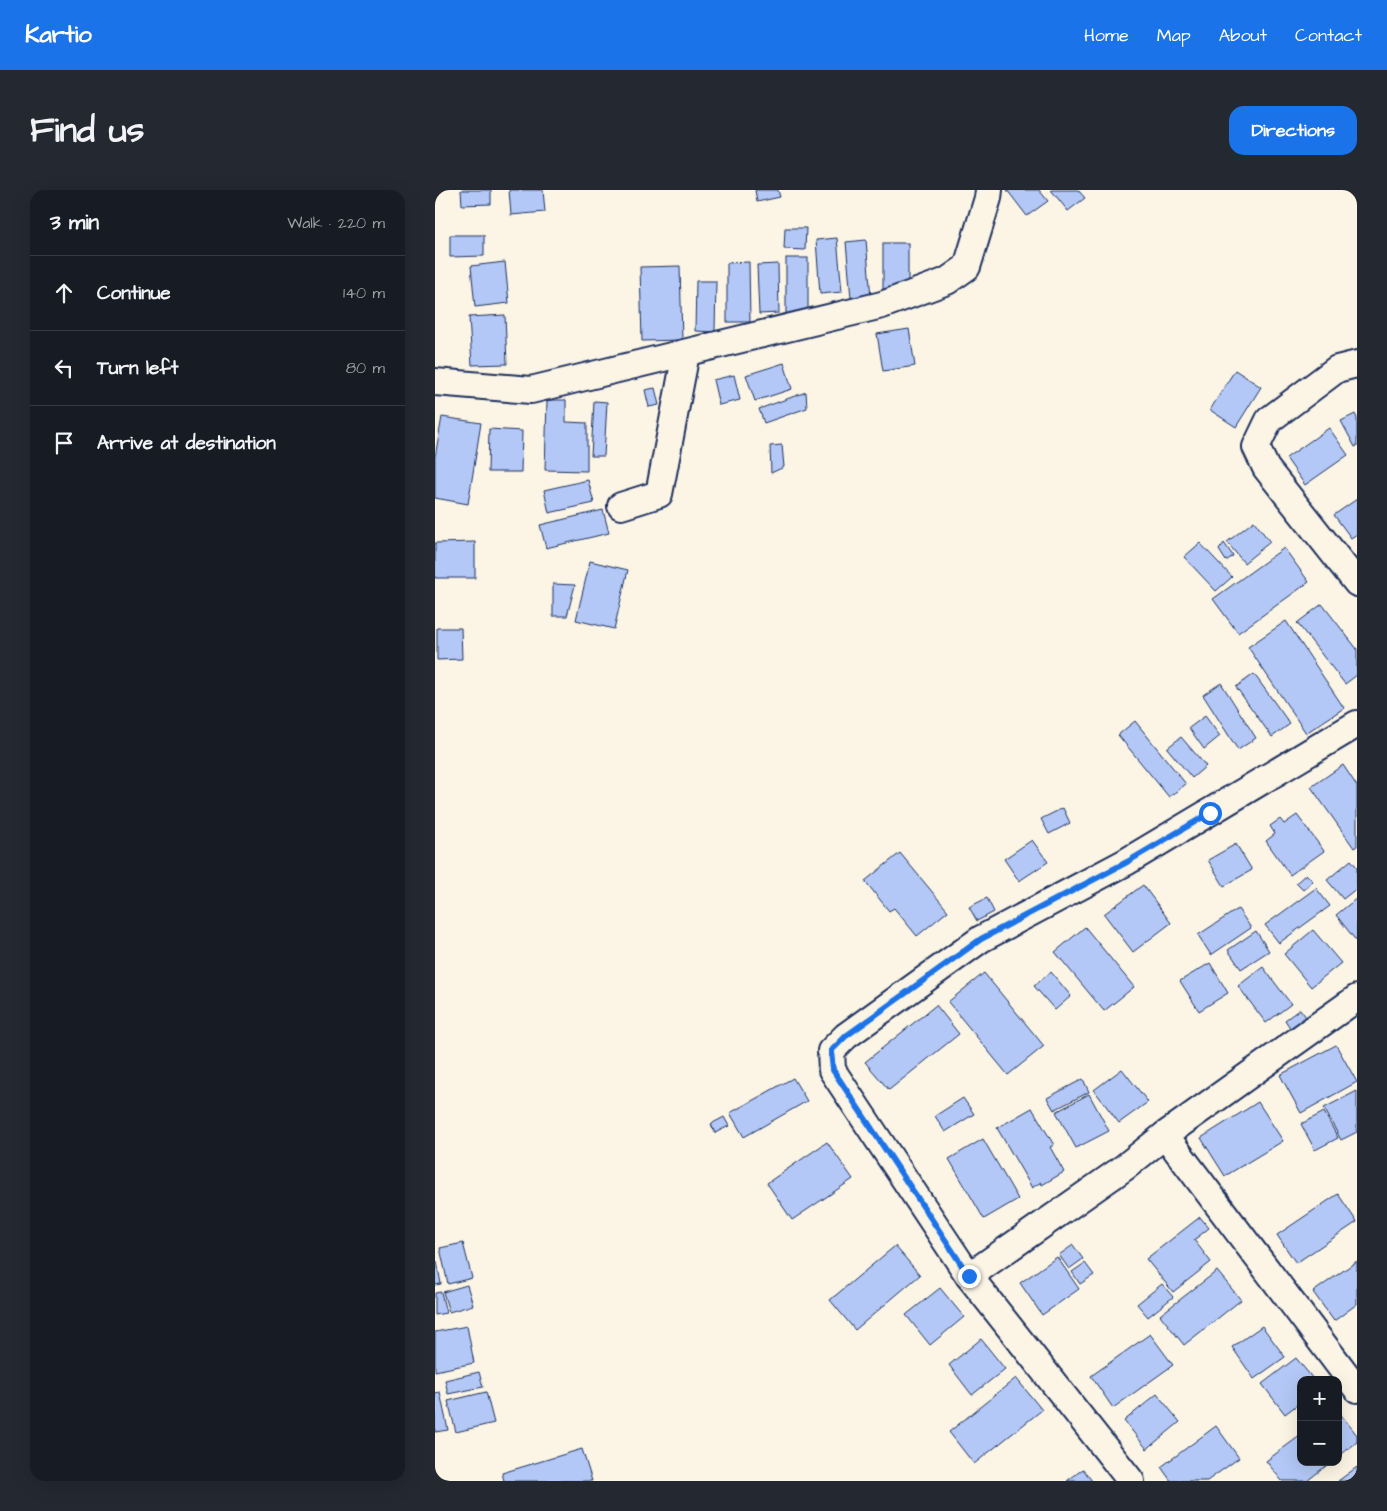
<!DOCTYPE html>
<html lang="en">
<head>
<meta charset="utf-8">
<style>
  :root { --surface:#171b24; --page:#242831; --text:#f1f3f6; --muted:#9ea1a6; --line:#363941; --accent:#1a73e8 }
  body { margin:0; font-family:"Architects Daughter",sans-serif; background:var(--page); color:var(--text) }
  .controls { position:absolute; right:15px; bottom:15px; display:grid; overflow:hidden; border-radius:10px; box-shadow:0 5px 20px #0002 }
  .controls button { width:45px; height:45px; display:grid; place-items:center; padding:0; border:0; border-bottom:1px solid var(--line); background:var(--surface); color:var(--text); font:25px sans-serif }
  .stop { position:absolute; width:15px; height:15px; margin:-11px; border:4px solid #1a73e8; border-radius:50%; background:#fff }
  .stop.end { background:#1a73e8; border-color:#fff; box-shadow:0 1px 5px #0008 }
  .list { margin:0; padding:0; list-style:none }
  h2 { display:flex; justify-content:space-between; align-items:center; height:65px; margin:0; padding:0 20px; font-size:21px }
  h2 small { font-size:16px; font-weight:400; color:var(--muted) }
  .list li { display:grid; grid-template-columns:32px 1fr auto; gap:15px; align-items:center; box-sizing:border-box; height:75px; padding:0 20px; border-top:1px solid var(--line) }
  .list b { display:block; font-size:19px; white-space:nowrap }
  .list em { font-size:16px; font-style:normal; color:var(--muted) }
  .icon { flex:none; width:28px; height:28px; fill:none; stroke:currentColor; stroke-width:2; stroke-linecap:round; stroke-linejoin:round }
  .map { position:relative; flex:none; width:922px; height:1291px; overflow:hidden; border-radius:15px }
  header { display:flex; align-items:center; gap:30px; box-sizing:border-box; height:70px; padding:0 25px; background:var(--accent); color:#fff }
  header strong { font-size:24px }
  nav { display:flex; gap:28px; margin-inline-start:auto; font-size:18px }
  .intro { display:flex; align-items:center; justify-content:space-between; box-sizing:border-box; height:120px; padding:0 30px }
  h1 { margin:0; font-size:35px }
  .button { padding:12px 22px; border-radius:15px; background:var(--accent); color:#fff; font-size:18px; font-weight:700 }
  main { display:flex; gap:30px; padding:0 30px }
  aside { flex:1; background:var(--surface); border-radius:15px; box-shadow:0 5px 20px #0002 }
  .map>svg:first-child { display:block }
  .building { fill:#b3c8f7; stroke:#1b2f5e }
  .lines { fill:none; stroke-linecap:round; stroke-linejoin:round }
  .minor-casing { stroke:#1b2f5e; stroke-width:30 }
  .minor { stroke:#fcf5e5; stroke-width:26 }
  .route { stroke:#1a73e8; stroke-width:6 }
</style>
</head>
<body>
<header>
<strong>Kartio</strong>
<nav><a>Home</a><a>Map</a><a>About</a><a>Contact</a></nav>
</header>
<div class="intro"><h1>Find us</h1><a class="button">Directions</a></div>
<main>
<aside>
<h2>3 min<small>Walk · 220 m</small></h2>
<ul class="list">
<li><svg class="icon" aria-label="ahead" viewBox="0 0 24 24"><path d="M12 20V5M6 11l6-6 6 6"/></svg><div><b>Continue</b></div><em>140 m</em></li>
<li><svg class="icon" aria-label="left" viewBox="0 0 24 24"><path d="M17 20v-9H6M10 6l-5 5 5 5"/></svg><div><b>Turn left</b></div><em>80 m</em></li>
<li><svg class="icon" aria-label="arrive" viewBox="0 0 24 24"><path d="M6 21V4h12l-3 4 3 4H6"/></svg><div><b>Arrive at destination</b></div></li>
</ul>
</aside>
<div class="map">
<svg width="922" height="1291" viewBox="0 0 922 1291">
  <rect width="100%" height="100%" fill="#fcf5e5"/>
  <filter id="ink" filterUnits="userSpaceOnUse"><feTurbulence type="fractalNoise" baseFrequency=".02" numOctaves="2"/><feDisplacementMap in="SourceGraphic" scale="10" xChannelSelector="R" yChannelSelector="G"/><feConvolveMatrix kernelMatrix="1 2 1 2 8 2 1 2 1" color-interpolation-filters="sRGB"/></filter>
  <g filter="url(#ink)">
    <!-- building -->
    <g class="building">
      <path d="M26 0H56V14L27 15Z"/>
      <path d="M74 0H108L110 22 76 25Z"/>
      <path d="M320 0H343L345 7 322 12Z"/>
      <path d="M572 0H604L613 11 592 26Z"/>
      <path d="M616 0H643L650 8 633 21Z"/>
      <path d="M350 38H371L370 60 349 59Z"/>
      <path d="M15 45H49V66L15 67Z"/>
      <path d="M402 48 407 102 385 104 381 50Z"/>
      <path d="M431 50 436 107 416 108 411 52Z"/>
      <rect x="448" y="53" width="25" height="46"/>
      <rect x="351" y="68" width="22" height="59"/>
      <path d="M70 72 74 113 40 117 36 76Z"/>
      <path d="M314 72 315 132H292V73Z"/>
      <path d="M343 74 344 123 324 124 322 75Z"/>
      <path d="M245 76 247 150 207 151 205 77Z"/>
      <path d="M261 91H281L280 142 260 141Z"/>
      <path d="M70 125 72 174 37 175 34 127Z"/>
      <path d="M474 139 480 176 448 181 442 144Z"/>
      <path d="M349 173 357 199 320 211 311 185Z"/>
      <path d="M800 180 826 197 801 237 775 220Z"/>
      <path d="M299 185 305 210 284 215 278 190Z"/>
      <path d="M220 198 224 215 214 217 210 200Z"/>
      <path d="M371 202 372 218 329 233 324 219Z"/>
      <path d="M112 210H131V232L152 233V281L110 280Z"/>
      <path d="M159 211 172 212 169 266H156Z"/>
      <path d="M920 224 922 228V256L920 257 906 231Z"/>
      <path d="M7 227 46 233 33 314 0 308V267Z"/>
      <path d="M894 238 913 265 870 295 851 268Z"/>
      <path d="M54 239 87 241 86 282H53Z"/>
      <path d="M347 255 349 277 336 283 335 256Z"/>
      <path d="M153 290 159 313 114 323 109 300Z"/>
      <path d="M922 309V344L916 348 899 325Z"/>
      <path d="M168 320 174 343 111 358 105 335Z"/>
      <path d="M819 331 835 352 809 373 792 352Z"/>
      <path d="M40 352V388H0V353Z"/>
      <path d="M765 353 797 387 781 401 749 367Z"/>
      <path d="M789 353 798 366 791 371 784 360Z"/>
      <path d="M849 358 874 392 803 443 778 409Z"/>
      <path d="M155 371 193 380 179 439 141 430Z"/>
      <path d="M118 394 140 395 132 426H118Z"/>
      <path d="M887 414 922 459V485L910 494 862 433Z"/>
      <path d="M851 431 909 518 871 543 813 457Z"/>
      <path d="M2 438H26L27 469 2 470Z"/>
      <path d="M819 484 855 534 837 547 801 497Z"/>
      <path d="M786 493 821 548 803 560 768 505Z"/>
      <path d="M770 526 785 546 769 559 754 538Z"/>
      <path d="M700 531 751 594 734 607 683 545Z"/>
      <path d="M746 547 771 576 757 588 732 558Z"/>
      <path d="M908 575 922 596V656L919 658 876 597Z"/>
      <path d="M628 618 635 633 614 644 606 629Z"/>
      <path d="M862 625 889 661 855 685 831 651 840 644 835 636 845 629 849 634Z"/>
      <path d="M597 650 613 672 584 691 569 669Z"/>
      <path d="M801 654 817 680 789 696 773 670Z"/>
      <path d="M465 663 513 721 482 746 459 718 454 721 430 691Z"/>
      <path d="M916 670 922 677V698L908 709 892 690Z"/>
      <path d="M871 684 878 691 868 700 861 693Z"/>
      <path d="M708 695 736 733 698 762 669 724Z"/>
      <path d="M881 698 895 716 844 753 830 735Z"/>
      <path d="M552 708 559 722 542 731 534 717Z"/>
      <path d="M922 708V752L901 725Z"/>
      <path d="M803 719 816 738 776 765 763 745Z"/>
      <path d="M650 737 699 797 669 821 620 762Z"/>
      <path d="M878 740 906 773 876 797 849 764Z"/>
      <path d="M821 741 834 761 806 779 793 760Z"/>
      <path d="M775 773 793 803 764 821 745 791Z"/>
      <path d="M828 777 856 814 831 833 803 796Z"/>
      <path d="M616 782 636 806 620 820 599 796Z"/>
      <path d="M549 783 609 856 573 885 513 812Z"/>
      <path d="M501 815 524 844 454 900 430 872Z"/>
      <path d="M865 819 874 831 858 842 850 830Z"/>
      <path d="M901 855 922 892 866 923 845 885Z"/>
      <path d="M687 879 713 912 684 933 659 900Z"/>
      <path d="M358 888 372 911 309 947 295 923Z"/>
      <path d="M648 889 654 902 619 920 612 908Z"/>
      <path d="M922 901V942L906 950 889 918Z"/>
      <path d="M654 904 674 941 641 958 621 922Z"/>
      <path d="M528 908 539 924 510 942 500 926Z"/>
      <path d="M823 912 848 951 790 986 766 948Z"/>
      <path d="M597 918 619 955 615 957 629 982 607 995 606 992 597 998 562 938Z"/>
      <path d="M889 922 903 948 880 960 866 934Z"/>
      <path d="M289 927 294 936 280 943 276 934Z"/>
      <path d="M548 949 583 1009 549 1029 514 969Z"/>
      <path d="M392 952 418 989 357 1030 332 993Z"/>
      <path d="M903 1004 922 1032 861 1073 842 1045Z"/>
      <path d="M765 1027 774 1038 759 1050 776 1072 738 1102 711 1069Z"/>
      <path d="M28 1053 37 1088 13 1094 5 1058Z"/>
      <path d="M638 1055 648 1069 634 1079 624 1065Z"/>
      <path d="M460 1056 485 1085 420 1140 395 1110Z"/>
      <path d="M622 1067 644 1099 607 1125 585 1093Z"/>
      <path d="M2 1071 6 1094 0 1095V1072Z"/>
      <path d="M922 1071V1114L899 1131 878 1102Z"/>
      <path d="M650 1073 659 1085 645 1094 637 1082Z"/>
      <path d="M782 1081 806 1110 749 1155 725 1125Z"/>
      <path d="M727 1094 738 1107 713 1127 702 1114Z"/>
      <path d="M32 1095 38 1115 14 1122 8 1102Z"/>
      <path d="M505 1098 529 1127 495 1155 471 1125Z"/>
      <path d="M6 1102 11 1123 0 1125V1103Z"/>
      <path d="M32 1136 39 1173 0 1181V1142Z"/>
      <path d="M827 1136 850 1167 819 1189 797 1157Z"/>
      <path d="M715 1144 738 1175 678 1218 656 1186Z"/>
      <path d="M546 1149 570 1179 537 1205 514 1175Z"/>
      <path d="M861 1168 879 1190H866V1212L850 1224 827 1194Z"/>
      <path d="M44 1182 48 1197 13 1204 10 1190Z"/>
      <path d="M581 1188 607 1220 539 1274 514 1242Z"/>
      <path d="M5 1202 13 1240 0 1242V1203Z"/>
      <path d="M51 1202 59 1233 21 1242 13 1211Z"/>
      <path d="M722 1204 745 1232 712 1259 689 1231Z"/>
      <path d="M903 1221 922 1245V1252L903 1267Z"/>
      <path d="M781 1236 804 1268 772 1291H736L726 1277Z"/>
      <path d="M866 1245V1272H896L872 1291H847L831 1271Z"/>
      <path d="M147 1259 157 1291H69L67 1283Z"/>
      <path d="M922 1277V1291H903Z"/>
      <path d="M648 1279 657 1291H632Z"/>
    </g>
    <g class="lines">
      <!-- minor casing -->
      <g class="minor-casing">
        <g id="minor">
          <path d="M922 174 902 179 834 230 821 257 831 278 922 393"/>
          <path d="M0 192 96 200 447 115 512 91 532 77 553 8 554 0"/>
          <path d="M186 316 224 304 251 163"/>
          <path d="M730 945 922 1199"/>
          <path d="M534 1086 690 977 730 945 922 808"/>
          <path d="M696 1291 534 1086 397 880 396 861 411 846 546 749 691 672 922 534"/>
        </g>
      </g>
      <!-- minor -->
      <use href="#minor" class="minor"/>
    </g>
  </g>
  <g class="lines" filter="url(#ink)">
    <!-- route -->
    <path class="route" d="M534 1086 398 880 396 861 411 846 546 749 692 672 775 623"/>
  </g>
</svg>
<div class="controls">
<button>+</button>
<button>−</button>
</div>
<div class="stop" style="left:775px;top:623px"></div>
<div class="stop end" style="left:534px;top:1086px"></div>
</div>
</main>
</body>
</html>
